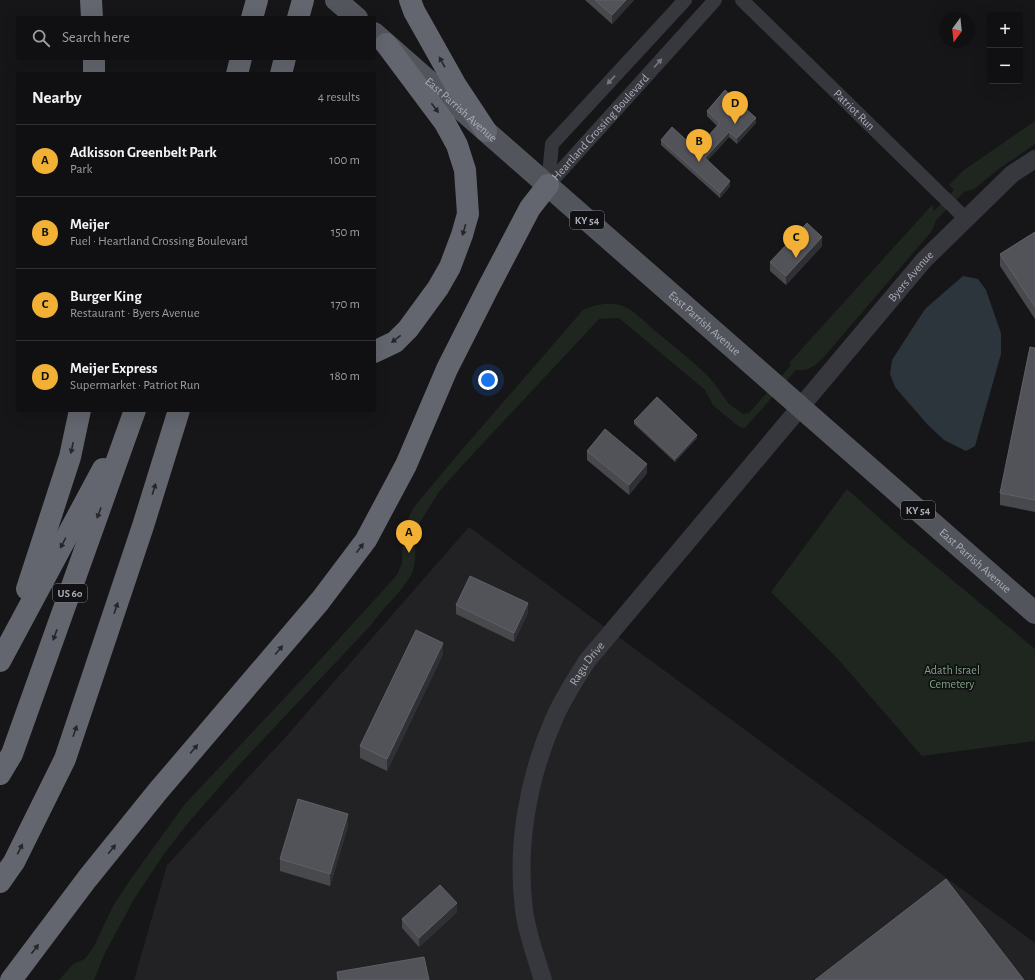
<!DOCTYPE html>
<html lang="en">
<head>
<meta charset="utf-8">
<style>
  :root { --surface:#101012; --page:#1e1e20; --text:#f1f3f6; --muted:#9c9d9f; --line:#303032; --accent:#f2b134 }
  body { margin:0; font-family:"Alegreya Sans",sans-serif; background:var(--page); color:var(--text) }
  .controls { position:absolute; right:12px; top:12px; display:grid; overflow:hidden; border-radius:4px; box-shadow:0 4px 16px #0002 }
  .controls button { width:36px; height:36px; display:grid; place-items:center; padding:0; border:0; border-bottom:1px solid var(--line); background:var(--surface); color:var(--text); font:20px sans-serif }
  .compass { position:absolute; left:939px; top:12px; width:36px; height:36px; border-radius:50%; background:var(--surface); box-shadow:0 4px 16px #0002; rotate:195deg }
  .you { position:absolute; left:488px; top:380px; width:14px; height:14px; margin:-10px; border:3px solid #fff; border-radius:50%; background:#1a73e8; box-shadow:0 0 0 6px #1a73e833 }
  .badge { display:grid; place-items:center; width:26px; height:26px; border-radius:50%; background:var(--accent); color:#111; font-size:13px; font-weight:700 }
  .pin { position:absolute; translate:-50% -33px; filter:drop-shadow(0 1px 2px #0008) }
  .pin::after { content:''; position:absolute; top:21px; width:14px; height:12px; background:inherit; clip-path:polygon(0 0,100% 0,50% 100%) }
  .list { margin:0; padding:0; list-style:none }
  h2 { display:flex; justify-content:space-between; align-items:center; height:52px; margin:0; padding:0 16px; font-size:17px }
  h2 small { font-size:13px; font-weight:400; color:var(--muted) }
  .list li { display:grid; grid-template-columns:26px 1fr auto; gap:12px; align-items:center; box-sizing:border-box; height:72px; padding:0 16px; border-top:1px solid var(--line) }
  .list b { display:block; font-size:15px; white-space:nowrap }
  .list p { margin:0; font-size:13px; white-space:nowrap; color:var(--muted) }
  .list em { font-size:13px; font-style:normal; color:var(--muted) }
  .icon { flex:none; width:22px; height:22px; fill:none; stroke:currentColor; stroke-width:2; stroke-linecap:round; stroke-linejoin:round }
  .map { position:relative; flex:none; width:1035px; height:980px; overflow:hidden }
  .search { position:absolute; background:var(--surface); box-shadow:0 4px 16px #0002; left:16px; top:16px; width:360px; height:44px; display:flex; align-items:center; gap:10px; box-sizing:border-box; padding:0 14px; border-radius:4px; color:var(--muted); font-size:15px }
  .panel { position:absolute; background:var(--surface); box-shadow:0 4px 16px #0002; left:16px; top:72px; width:360px; height:340px; border-radius:4px }
  .map>svg:first-child { display:block }
  .built { fill:#222225 }
  .green { fill:#1e261f }
  .water { fill:#2c353c }
  .lines { fill:none; stroke-linecap:round; stroke-linejoin:round }
  .minor { stroke:#37383d; stroke-width:14 }
  .tertiary { stroke:#37383d; stroke-width:18 }
  .primary { stroke:#53555c; stroke-width:22 }
  .motorway { stroke:#63666e; stroke-width:22 }
  .wall { fill:#47494d }
  .shaded-wall { fill:#2f3033 }
  .building { fill:#525359; stroke:#5f6168 }
  .oneway { fill:#26262a }
  .oneway2 { fill:#757881 }
  .labels { text-anchor:middle; dominant-baseline:central; stroke-width:3.5; stroke-linejoin:round; paint-order:stroke }
  .shield { fill:#111113; stroke:#7b7e86; stroke-width:1 }
  .shield-label { font-size:11px; font-weight:bold; fill:#a8adb8 }
  .street-label { font-size:12px; fill:#a8adb8; stroke:#111113 }
  .park-label { font-size:12px; fill:#7fa381; stroke:#111113 }
</style>
</head>
<body>
<div class="map">
<svg width="1035" height="980" viewBox="0 0 1035 980">
  <rect width="100%" height="100%" fill="#161618"/>
  <!-- built -->
  <path class="built" d="M469 527 1035 943V980H134L167 865 283 740Z"/>
  <!-- green -->
  <g class="green">
    <path d="M1035 121V144L1000 168 974 189 964 192 936 220 934 226 931 232 823 358C814 367 808 371 796 370L745 428H742L738 426 713 405 705 390 619 318 599 319 459 469 439 492 417 527C413 540 417 553 414 567 410 585 383 607 372 624L238 766 188 823 164 854 134 899 105 953 94 980H59L73 964 85 959 94 946 113 906 130 880 185 804 308 673 397 575 402 563 403 534 405 525 414 507 454 459 583 310C596 304 612 301 625 307 636 312 645 322 654 330 672 344 689 359 706 374L714 383 729 404 743 414 749 413 791 365 789 363 932 205 934 211 954 190 949 185 964 170Z"/>
    <path d="M847 489 903 539 1035 649V741L922 756 838 659 771 592Z"/>
  </g>
  <!-- water -->
  <path class="water" d="M963 276 978 279 986 290 1001 333V354L975 446 966 451 944 440 927 424 895 387 890 374 892 360 925 309Z"/>
  <g class="lines">
    <!-- minor -->
    <g class="minor">
      <path id="s1" d="M742 0 966 219"/>
      <path id="s2" d="M548 185 715 0"/>
      <path d="M548 185 552 144 685 0"/>
    </g>
    <!-- tertiary -->
    <path class="tertiary" id="s3" d="M543 980C536 957 527 934 524 910 516 845 528 778 554 719 563 698 575 680 587 661L924 260 1012 174 1035 159"/>
    <!-- primary -->
    <g class="primary">
      <path d="M336 0 357 18"/>
      <path id="s4" d="M374 33 1035 613"/>
    </g>
    <!-- motorway -->
    <g class="motorway">
      <path d="M91 0 92 18"/>
      <path d="M410 0 414 11 455 84 486 131"/>
      <path d="M252 18 257 0"/>
      <path d="M298 18 303 0"/>
      <path d="M94 58V74"/>
      <path d="M237 74 241 58"/>
      <path d="M281 74 285 58"/>
      <path d="M374 352 395 342 408 329 438 288 450 267 462 235 468 214 465 170 457 145 445 123 386 44"/>
      <path d="M27 589 70 457 80 410"/>
      <path d="M0 661 103 469"/>
      <path d="M0 774 12 754 135 410"/>
      <path d="M0 882 14 862 65 759 143 526 179 410"/>
      <path d="M11 980 87 879 158 791 320 601 366 540 406 465 447 369 488 288 530 208 548 185"/>
    </g>
  </g>
  <!-- wall -->
  <g class="wall">
    <path d="M585 0H634L612 24Z"/>
    <path d="M707 111 756 123 737 144 729 137 708 160 730 186 720 198 661 145V140L696 149 717 126 707 116Z"/>
    <path d="M1035 232V319L1000 266V254Z"/>
    <path d="M822 246 786 285 770 271V262Z"/>
    <path d="M1035 348V512L1000 505V493Z"/>
    <path d="M634 421 697 438 675 462 634 424Z"/>
    <path d="M587 451 647 473 629 495 587 460Z"/>
    <path d="M456 605 528 613 514 642 456 614Z"/>
    <path d="M443 654 387 771 360 758V746Z"/>
    <path d="M348 826 330 886 280 871V859Z"/>
    <path d="M457 912 419 947 402 928V919Z"/>
  </g>
  <!-- shaded-wall -->
  <g class="shaded-wall">
    <path d="M626 0H634L612 24V15Z"/>
    <path d="M756 118V123L737 144V138Z"/>
    <path d="M729 132V137L705 163V158Z"/>
    <path d="M730 181V186L720 198V193Z"/>
    <path d="M822 237V246L786 285V276Z"/>
    <path d="M697 435V438L675 462V459Z"/>
    <path d="M647 464V473L629 495V485Z"/>
    <path d="M528 603V613L514 642V633Z"/>
    <path d="M443 643V654L387 771V759Z"/>
    <path d="M348 814V826L330 886V874Z"/>
    <path d="M457 903V912L419 947V938Z"/>
  </g>
  <!-- building -->
  <g class="building">
    <path d="M595 0H626L612 15Z"/>
    <path d="M725 90 756 118 737 138 729 132 705 158 730 181 720 193 661 140 672 127 696 149 720 123 707 111Z"/>
    <path d="M807 223 822 237 786 276 770 262Z"/>
    <path d="M1035 232V307L1000 254Z"/>
    <path d="M1030 347 1035 348V500L1000 493Z"/>
    <path d="M657 397 697 435 675 459 634 421Z"/>
    <path d="M605 429 647 464 629 485 587 451Z"/>
    <path d="M470 576 528 603 514 633 456 605Z"/>
    <path d="M416 630 443 643 387 759 360 746Z"/>
    <path d="M298 799 348 814 330 874 280 859Z"/>
    <path d="M946 879 1024 980H815Z"/>
    <path d="M440 885 457 903 419 938 402 919Z"/>
    <path d="M424 957 429 980H338L337 972Z"/>
  </g>
  <!-- one-way arrows -->
  <defs><path id="oneway-solid" d="M-6-.8H1V-3.2L6.5 0L1 3.2V.8H-6Z"/></defs>
  <g class="oneway">
    <use href="#oneway-solid" transform="translate(442 62) rotate(-119)"/>
    <use href="#oneway-solid" transform="translate(435 108) rotate(53)"/>
    <use href="#oneway-solid" transform="translate(464 230) rotate(106)"/>
    <use href="#oneway-solid" transform="translate(396 339) rotate(142)"/>
    <use href="#oneway-solid" transform="translate(72 448) rotate(102)"/>
    <use href="#oneway-solid" transform="translate(154 489) rotate(-73)"/>
    <use href="#oneway-solid" transform="translate(99 513) rotate(110)"/>
    <use href="#oneway-solid" transform="translate(63 543) rotate(118)"/>
    <use href="#oneway-solid" transform="translate(360 548) rotate(-53)"/>
    <use href="#oneway-solid" transform="translate(116 608) rotate(-71)"/>
    <use href="#oneway-solid" transform="translate(55 635) rotate(110)"/>
    <use href="#oneway-solid" transform="translate(279 650) rotate(-50)"/>
    <use href="#oneway-solid" transform="translate(75 731) rotate(-71)"/>
    <use href="#oneway-solid" transform="translate(194 749) rotate(-50)"/>
    <use href="#oneway-solid" transform="translate(20 849) rotate(-64)"/>
    <use href="#oneway-solid" transform="translate(112 849) rotate(-51)"/>
    <use href="#oneway-solid" transform="translate(35 949) rotate(-53)"/>
  </g>
  <g class="oneway2">
    <use href="#oneway-solid" transform="translate(658 63) rotate(-48)"/>
    <use href="#oneway-solid" transform="translate(611 80) rotate(133)"/>
  </g>
  <g class="labels">
    <!-- shield labels -->
    <g class="shield">
      <rect x="570" y="211" width="34" height="18" rx="3"/>
      <rect x="901" y="501" width="34" height="18" rx="3"/>
      <rect x="53" y="584" width="34" height="18" rx="3"/>
    </g>
    <g class="shield-label">
      <text x="587" y="220">KY 54</text>
      <text x="918" y="510">KY 54</text>
      <text x="70" y="593">US 60</text>
    </g>
    <!-- street labels -->
    <g class="street-label">
      <text stroke="none"><textPath href="#s4" startOffset="116">East Parrish Avenue</textPath></text>
      <text stroke="none"><textPath href="#s1" startOffset="157">Patriot Run</textPath></text>
      <text stroke="none"><textPath href="#s2" startOffset="78">Heartland Crossing Boulevard</textPath></text>
      <text stroke="none"><textPath href="#s3" startOffset="838">Byers Avenue</textPath></text>
      <text stroke="none"><textPath href="#s4" startOffset="440">East Parrish Avenue</textPath></text>
      <text stroke="none"><textPath href="#s4" startOffset="800">East Parrish Avenue</textPath></text>
      <text stroke="none"><textPath href="#s3" startOffset="333">Ragu Drive</textPath></text>
    </g>
    <!-- park labels -->
    <g class="park-label">
      <text x="952" y="670">Adath Israel<tspan x="952" dy="14">Cemetery</tspan></text>
    </g>
  </g>
</svg>
<div class="controls">
<button>+</button>
<button>−</button>
</div>
<svg class="compass" viewBox="-18 -18 36 36"><path d="M0-13l5 13h-10z" fill="#e53935"/><path d="M0 13l5-13h-10z" fill="#9c9d9f"/></svg>
<div class="you"></div>
<div class="pin badge" style="left:409px;top:553px">A</div>
<div class="pin badge" style="left:699px;top:162px">B</div>
<div class="pin badge" style="left:796px;top:258px">C</div>
<div class="pin badge" style="left:735px;top:124px">D</div>
<div class="search"><svg class="icon" aria-label="search" viewBox="0 0 24 24"><circle cx="10" cy="10" r="6"/><path d="M15 15l6 6"/></svg>Search here</div>
<section class="panel">
<h2>Nearby<small>4 results</small></h2>
<ul class="list">
<li><span class="badge">A</span><div><b>Adkisson Greenbelt Park</b><p>Park</p></div><em>100 m</em></li>
<li><span class="badge">B</span><div><b>Meijer</b><p>Fuel · Heartland Crossing Boulevard</p></div><em>150 m</em></li>
<li><span class="badge">C</span><div><b>Burger King</b><p>Restaurant · Byers Avenue</p></div><em>170 m</em></li>
<li><span class="badge">D</span><div><b>Meijer Express</b><p>Supermarket · Patriot Run</p></div><em>180 m</em></li>
</ul>
</section>
</div>
</body>
</html>
